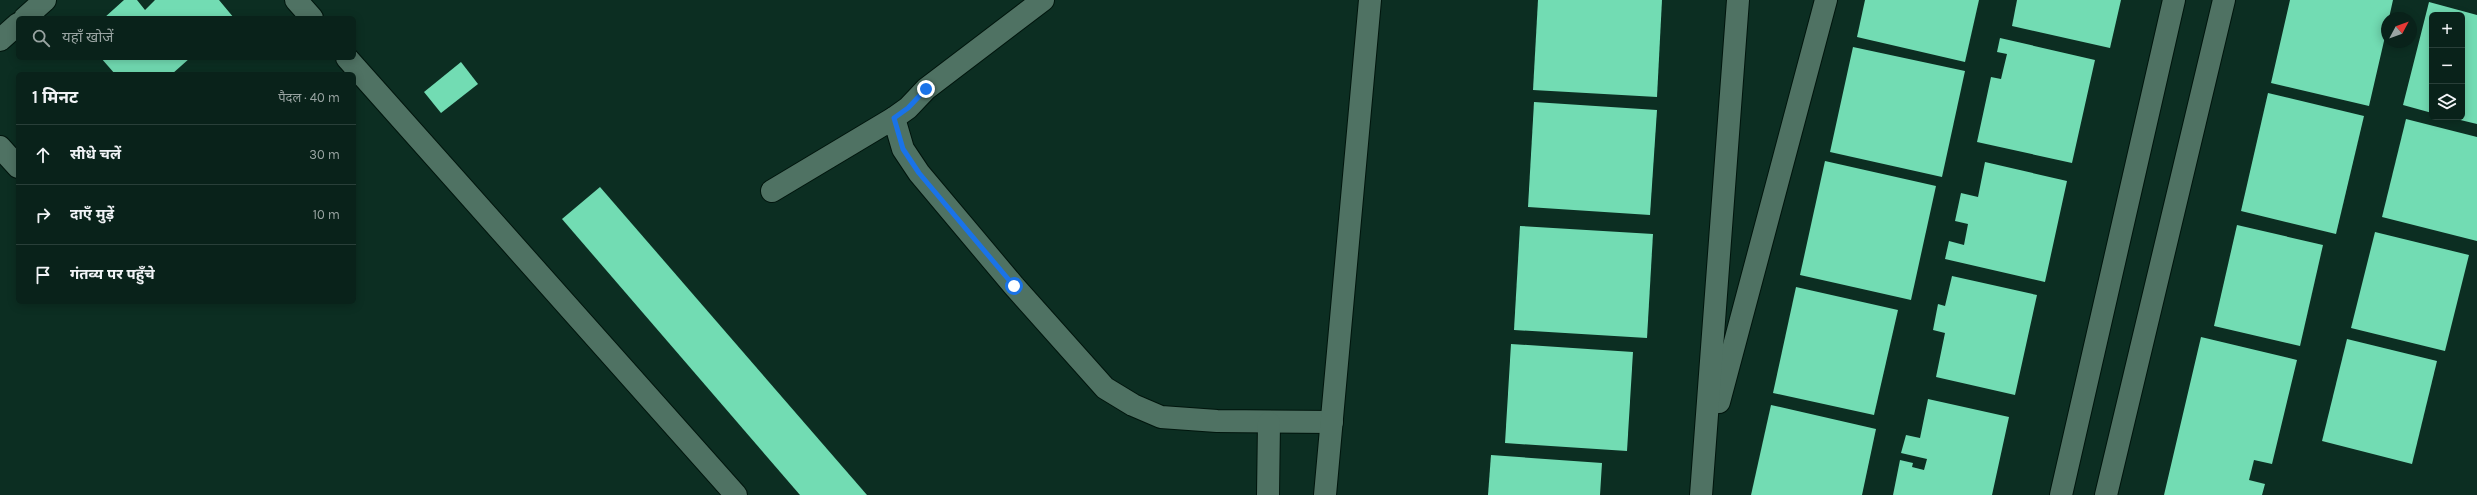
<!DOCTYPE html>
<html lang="hi">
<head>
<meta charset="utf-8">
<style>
  :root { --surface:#09221a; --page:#172f27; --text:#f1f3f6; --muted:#99a4a2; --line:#293f39 }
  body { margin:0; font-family:Karla,"Noto Sans Devanagari",sans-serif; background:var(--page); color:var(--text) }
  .controls { position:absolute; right:12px; top:12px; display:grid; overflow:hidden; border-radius:6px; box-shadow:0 2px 10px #0003 }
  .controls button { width:36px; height:36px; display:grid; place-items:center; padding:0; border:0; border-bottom:1px solid var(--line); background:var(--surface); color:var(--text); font:20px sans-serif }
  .compass { position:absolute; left:2381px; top:12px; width:36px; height:36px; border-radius:50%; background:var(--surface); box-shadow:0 2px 10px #0003; rotate:49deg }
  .stop { position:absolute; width:12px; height:12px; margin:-9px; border:3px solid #1a73e8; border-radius:50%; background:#fff }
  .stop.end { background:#1a73e8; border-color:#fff; box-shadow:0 1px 4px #0008 }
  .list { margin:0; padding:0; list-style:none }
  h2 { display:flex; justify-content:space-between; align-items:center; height:52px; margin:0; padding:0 16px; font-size:17px }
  h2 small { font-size:13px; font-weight:400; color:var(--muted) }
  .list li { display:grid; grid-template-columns:26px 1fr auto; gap:12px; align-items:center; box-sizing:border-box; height:60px; padding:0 16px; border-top:1px solid var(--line) }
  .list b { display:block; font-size:15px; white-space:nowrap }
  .list em { font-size:13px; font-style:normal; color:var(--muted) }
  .icon { flex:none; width:22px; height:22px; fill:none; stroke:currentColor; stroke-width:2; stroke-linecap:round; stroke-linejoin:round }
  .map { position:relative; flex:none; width:2477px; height:495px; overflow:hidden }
  .search { position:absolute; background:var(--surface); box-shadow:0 2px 10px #0003; left:16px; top:16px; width:340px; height:44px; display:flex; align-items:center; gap:10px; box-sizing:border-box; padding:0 14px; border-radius:6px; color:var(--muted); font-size:15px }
  .panel { position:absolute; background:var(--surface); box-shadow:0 2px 10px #0003; left:16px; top:72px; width:340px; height:232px; border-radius:6px }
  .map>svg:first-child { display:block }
  .building { fill:#72dcb3 }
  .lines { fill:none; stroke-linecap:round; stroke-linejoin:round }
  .minor-casing { stroke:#00150d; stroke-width:24 }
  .minor { stroke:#4f7263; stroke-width:22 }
  .route { stroke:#1a73e8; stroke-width:5 }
</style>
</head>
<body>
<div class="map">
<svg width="2477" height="495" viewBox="0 0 2477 495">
  <rect width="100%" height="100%" fill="#0c2e22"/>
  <!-- building -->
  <g class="building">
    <path d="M124 0H137L145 10 155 0H219L234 18H104Z"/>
    <path d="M1538 0H1662L1657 97 1533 90Z"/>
    <path d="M1865 0H1979L1965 62 1857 37Z"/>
    <path d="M2017 0H2121L2110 48 2012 26Z"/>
    <path d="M2290 0H2393L2389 18H2387V28L2369 106 2271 83Z"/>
    <path d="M2429 2 2477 15V124L2452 118 2462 117V15H2432V113L2403 105Z"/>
    <path d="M2000 38 2095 60 2072 163 1977 142 1991 77 2001 79 2007 54 1997 52Z"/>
    <path d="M1853 47 1965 71 1942 177 1830 152Z"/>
    <path d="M101 58H190L172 74H115Z"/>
    <path d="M461 62 478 84 441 113 424 92Z"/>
    <path d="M2268 93 2364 116 2336 234 2241 211Z"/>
    <path d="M1534 102 1657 110 1650 215 1528 207Z"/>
    <path d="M2406 119 2477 137V241L2382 217Z"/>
    <path d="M1825 161 1936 186 1911 300 1800 275Z"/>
    <path d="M1985 162 2067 181 2045 282 1945 259 1949 241 1964 245 1968 224 1955 221 1961 193 1978 197Z"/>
    <path d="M600 187 867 495H800L562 219Z"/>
    <path d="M2237 225 2323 245 2300 346 2214 326Z"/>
    <path d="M1520 226 1653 234 1647 338 1514 330Z"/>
    <path d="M2375 232 2469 255 2445 351 2351 328Z"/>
    <path d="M1952 276 2037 295 2015 395 1936 377 1945 333 1933 330 1938 304 1945 306Z"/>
    <path d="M1796 287 1898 310 1874 415 1773 393Z"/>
    <path d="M2201 337 2297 360 2272 464 2254 460 2249 480 2265 484 2262 495H2164Z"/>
    <path d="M2347 339 2437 361 2412 464 2322 441Z"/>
    <path d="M1511 344 1633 352 1627 451 1505 443Z"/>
    <path d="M1928 399 2009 417 1992 495H1893L1900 460 1913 463 1912 467 1924 470 1927 459 1901 453 1906 435 1920 438Z"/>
    <path d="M1771 405 1876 429 1862 495H1751Z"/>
    <path d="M1491 455 1602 463 1600 495H1488Z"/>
  </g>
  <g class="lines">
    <!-- minor casing -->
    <g class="minor-casing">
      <g id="minor">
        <path d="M296 0 312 18"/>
        <path d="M25 18 45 0"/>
        <path d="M0 40 18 24"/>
        <path d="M347 58 736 495"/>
        <path d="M894 118 908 108 926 89 1043 0"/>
        <path d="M0 147 18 167"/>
        <path d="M772 191 894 118 903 149 919 173 1014 286 1105 388 1133 405 1161 417 1217 421 1332 422"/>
        <path d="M1719 402 1826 0"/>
        <path d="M1268 495 1269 423"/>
        <path d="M1325 495 1370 0"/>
        <path d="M1701 495 1738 0"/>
        <path d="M2061 495 2174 0"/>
        <path d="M2106 495 2224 0"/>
      </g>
    </g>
    <!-- minor -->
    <use href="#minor" class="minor"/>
  </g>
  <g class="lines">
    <!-- route -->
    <path class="route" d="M926 89 908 108 894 118 903 149 919 173 1014 286"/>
  </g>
</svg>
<div class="controls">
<button>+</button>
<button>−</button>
<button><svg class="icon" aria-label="layers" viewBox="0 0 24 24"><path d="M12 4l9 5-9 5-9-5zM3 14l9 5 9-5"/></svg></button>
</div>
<svg class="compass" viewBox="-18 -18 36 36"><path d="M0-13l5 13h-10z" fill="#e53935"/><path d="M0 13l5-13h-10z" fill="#99a4a2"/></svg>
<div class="stop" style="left:1014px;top:286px"></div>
<div class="stop end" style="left:926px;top:89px"></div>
<div class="search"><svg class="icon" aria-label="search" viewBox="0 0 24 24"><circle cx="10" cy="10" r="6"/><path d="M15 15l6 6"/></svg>यहाँ खोजें</div>
<section class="panel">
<h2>1 मिनट<small>पैदल · 40 m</small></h2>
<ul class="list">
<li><svg class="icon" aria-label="ahead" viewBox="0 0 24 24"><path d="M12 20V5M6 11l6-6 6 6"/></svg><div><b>सीधे चलें</b></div><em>30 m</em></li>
<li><svg class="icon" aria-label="right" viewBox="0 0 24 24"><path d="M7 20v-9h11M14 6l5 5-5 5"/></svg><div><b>दाएँ मुड़ें</b></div><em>10 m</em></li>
<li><svg class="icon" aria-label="arrive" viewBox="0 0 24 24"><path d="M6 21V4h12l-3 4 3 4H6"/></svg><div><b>गंतव्य पर पहुँचे</b></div></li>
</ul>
</section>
</div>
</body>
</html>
